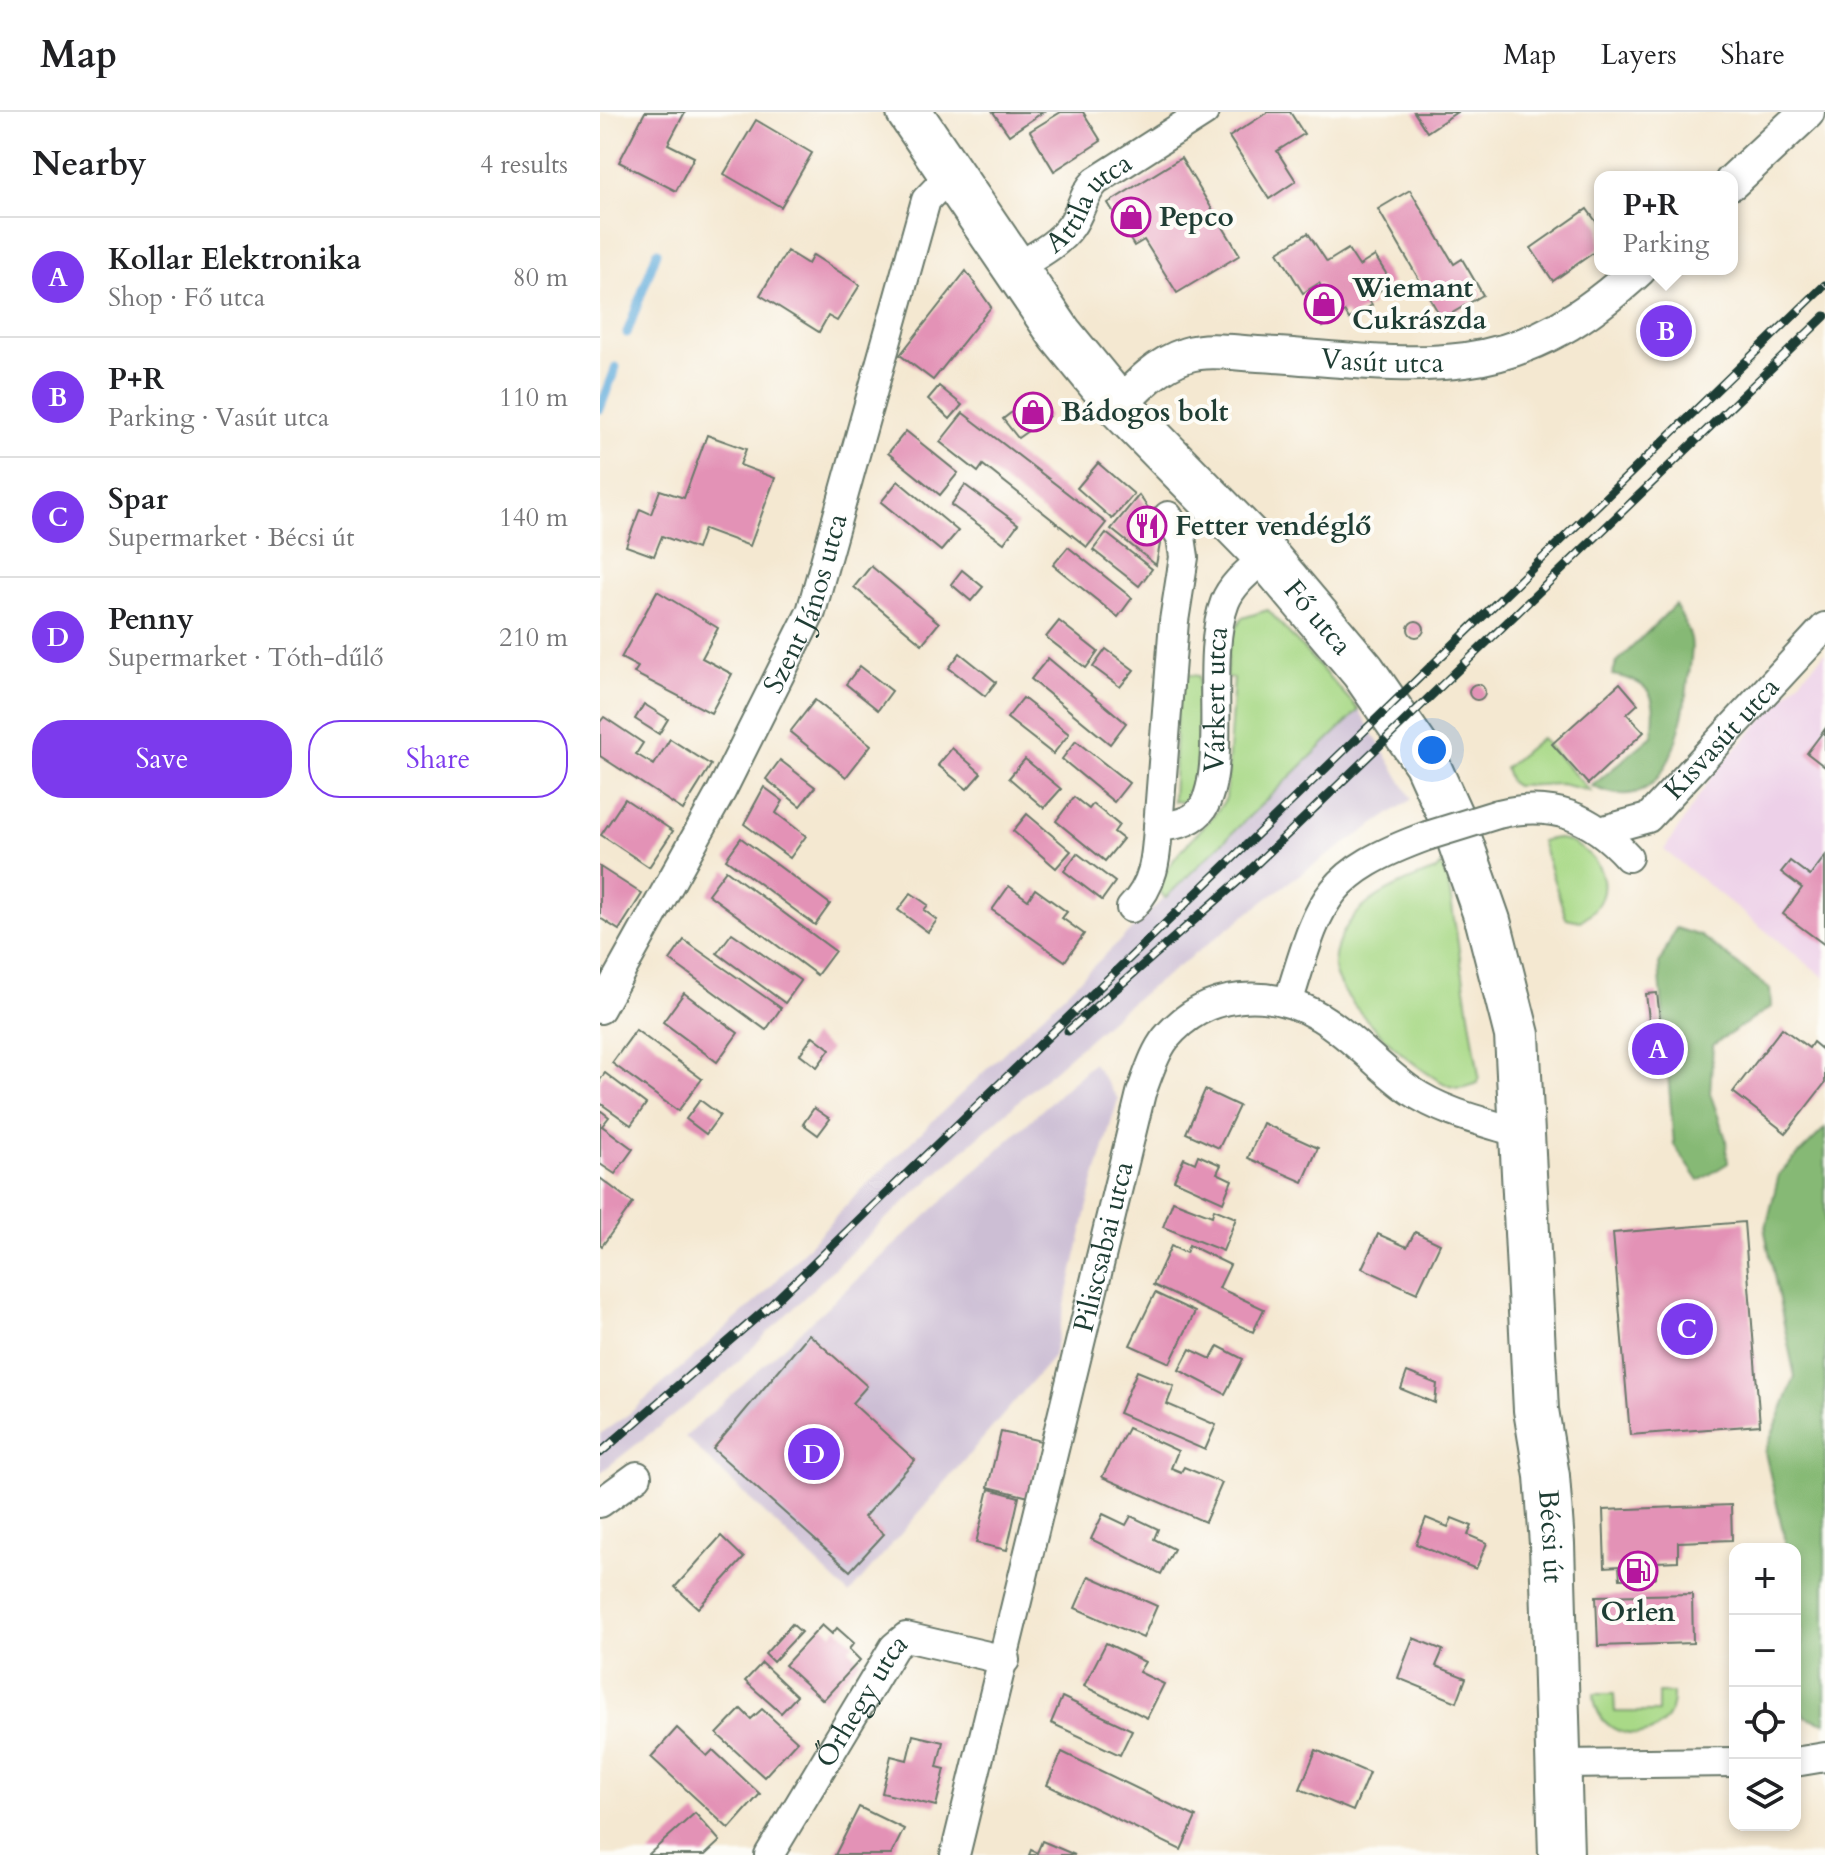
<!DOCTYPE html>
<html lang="en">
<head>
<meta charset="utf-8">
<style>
  :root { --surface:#fff; --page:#f2f2f2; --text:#202124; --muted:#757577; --line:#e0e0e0; --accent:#7c3aed }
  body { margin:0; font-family:Cardo,serif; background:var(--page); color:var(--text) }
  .controls { position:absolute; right:24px; bottom:24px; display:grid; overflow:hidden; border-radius:16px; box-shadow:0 4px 12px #0003 }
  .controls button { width:72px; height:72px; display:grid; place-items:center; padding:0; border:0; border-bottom:2px solid var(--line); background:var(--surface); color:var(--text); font:40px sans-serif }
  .you { position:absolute; left:832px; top:638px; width:28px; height:28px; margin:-20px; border:6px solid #fff; border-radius:50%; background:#1a73e8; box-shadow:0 0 0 12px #1a73e833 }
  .badge { display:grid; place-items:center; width:52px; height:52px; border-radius:50%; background:var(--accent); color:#fff; font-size:26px; font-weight:700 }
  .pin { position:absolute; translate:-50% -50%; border:4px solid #fff; box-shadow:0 2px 8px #0006 }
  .popup { position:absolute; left:994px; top:59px; width:144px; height:104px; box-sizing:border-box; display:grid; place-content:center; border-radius:16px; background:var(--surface); filter:drop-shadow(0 2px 6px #0005); font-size:26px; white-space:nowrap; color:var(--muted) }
  .popup b { font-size:30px; color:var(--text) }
  .popup::after { content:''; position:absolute; left:50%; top:100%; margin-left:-16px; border:16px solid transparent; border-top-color:var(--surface) }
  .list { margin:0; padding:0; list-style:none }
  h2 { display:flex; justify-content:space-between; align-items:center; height:104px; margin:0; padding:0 32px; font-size:34px }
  h2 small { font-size:26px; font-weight:400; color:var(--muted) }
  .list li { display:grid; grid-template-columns:52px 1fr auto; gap:24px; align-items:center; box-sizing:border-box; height:120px; padding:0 32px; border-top:2px solid var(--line) }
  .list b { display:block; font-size:30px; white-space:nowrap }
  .list p { margin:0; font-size:26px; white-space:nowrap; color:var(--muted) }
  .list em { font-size:26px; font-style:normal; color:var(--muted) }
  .actions { display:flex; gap:16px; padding:24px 32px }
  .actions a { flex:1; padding:18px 0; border:2px solid var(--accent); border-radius:32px; text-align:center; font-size:28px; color:var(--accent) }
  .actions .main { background:var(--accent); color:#fff }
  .icon { flex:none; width:44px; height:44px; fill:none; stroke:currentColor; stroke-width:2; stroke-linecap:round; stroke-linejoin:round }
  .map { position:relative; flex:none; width:1225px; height:1743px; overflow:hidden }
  header { display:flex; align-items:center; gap:48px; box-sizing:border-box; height:112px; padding:0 40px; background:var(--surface); border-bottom:2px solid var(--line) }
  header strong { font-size:38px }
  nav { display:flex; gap:44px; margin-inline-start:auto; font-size:28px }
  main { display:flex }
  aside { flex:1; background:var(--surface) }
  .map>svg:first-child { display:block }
  .built { fill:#edd0e8 }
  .industrial { fill:#ccbed4 }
  .green { fill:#a9d987; stroke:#648b5e; stroke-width:2 }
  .forest { fill:#86b974; stroke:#527b54; stroke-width:2 }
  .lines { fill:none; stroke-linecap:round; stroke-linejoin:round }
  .stream { stroke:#64addc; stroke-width:9 }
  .building { fill:#e392b6 }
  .minor-casing { stroke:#6a796b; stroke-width:32 }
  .tertiary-casing { stroke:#6a796b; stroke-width:38 }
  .primary-casing { stroke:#6a796b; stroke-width:48 }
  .minor { stroke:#fff; stroke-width:28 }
  .tertiary { stroke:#fff; stroke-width:34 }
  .primary { stroke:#fff; stroke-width:44 }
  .rail-casing { stroke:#1f3d34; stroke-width:9 }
  .rail { stroke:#fdfcf7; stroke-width:6; stroke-dasharray:18; stroke-linecap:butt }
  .minor-bridge-casing { stroke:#6a796b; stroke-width:32; stroke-linecap:butt }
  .minor-bridge { stroke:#fff; stroke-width:28 }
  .labels { text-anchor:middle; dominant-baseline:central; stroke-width:8; stroke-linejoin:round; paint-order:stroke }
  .street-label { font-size:28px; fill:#1f3d34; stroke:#fdfcf7 }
  .poi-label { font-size:28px; font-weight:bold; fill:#1f3d34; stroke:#fdfcf7; text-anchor:start }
</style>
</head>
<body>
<header>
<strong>Map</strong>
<nav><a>Map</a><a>Layers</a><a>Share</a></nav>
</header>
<main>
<aside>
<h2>Nearby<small>4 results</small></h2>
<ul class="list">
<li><span class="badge">A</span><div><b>Kollar Elektronika</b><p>Shop · Fő utca</p></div><em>80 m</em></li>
<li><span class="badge">B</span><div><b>P+R</b><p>Parking · Vasút utca</p></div><em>110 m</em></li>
<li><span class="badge">C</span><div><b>Spar</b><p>Supermarket · Bécsi út</p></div><em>140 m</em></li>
<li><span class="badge">D</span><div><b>Penny</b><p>Supermarket · Tóth-dűlő</p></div><em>210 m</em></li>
</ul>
<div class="actions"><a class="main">Save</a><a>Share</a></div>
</aside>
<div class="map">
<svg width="1225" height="1743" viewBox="0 0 1225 1743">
  <rect width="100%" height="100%" fill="#fdfcf7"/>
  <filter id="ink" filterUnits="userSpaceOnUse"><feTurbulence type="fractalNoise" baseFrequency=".0125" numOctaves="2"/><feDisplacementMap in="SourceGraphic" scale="16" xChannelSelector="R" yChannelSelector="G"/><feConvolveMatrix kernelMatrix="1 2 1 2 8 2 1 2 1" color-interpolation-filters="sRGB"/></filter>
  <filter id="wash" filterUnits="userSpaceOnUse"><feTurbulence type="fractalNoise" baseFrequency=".006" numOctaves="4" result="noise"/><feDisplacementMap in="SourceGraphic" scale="32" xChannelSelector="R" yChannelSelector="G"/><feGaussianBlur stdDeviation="1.8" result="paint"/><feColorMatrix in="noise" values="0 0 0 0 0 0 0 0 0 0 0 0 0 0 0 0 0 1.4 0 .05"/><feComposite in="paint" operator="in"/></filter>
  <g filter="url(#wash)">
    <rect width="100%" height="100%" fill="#f4e8d1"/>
    <!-- built -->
    <path class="built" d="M1225 541V866L1064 738 1116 658Z"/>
    <!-- industrial -->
    <g class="industrial">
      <path d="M759 598 812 687 693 767 525 895 280 1112 121 1266 0 1361V1322L29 1302 163 1183 253 1086Z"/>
      <path d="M493 951 518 987 492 1076 453 1245 249 1482 85 1325Z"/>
    </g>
    <!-- green -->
    <g class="green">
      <path d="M668 498 759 598 565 786 559 778C568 740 608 718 626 686L634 566H626L630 524 642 506Z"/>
      <path d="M578 561 599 564 597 670 594 682 582 690 573 689Z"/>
      <path d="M941 626 990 679 961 672 916 674 910 670 905 656Z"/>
      <path d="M956 726C999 734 1025 782 980 809L966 806 941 729Z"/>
      <path d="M842 753 848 769 879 964 877 971C869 974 862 977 853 975 822 966 730 884 734 851 740 795 791 774 836 758Z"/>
      <path d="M1058 1581H1073C1075 1638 995 1634 994 1582H1014L1015 1600H1058Z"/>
    </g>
    <!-- forest -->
    <g class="forest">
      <path d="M1075 493C1080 503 1089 516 1091 527 1094 541 1088 562 1087 577 1079 630 1063 708 992 674L1052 624C1057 585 1054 570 1012 563L1017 550Z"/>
      <path d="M1076 816 1101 824 1170 877 1171 895 1113 933 1110 981 1126 1027 1128 1051 1099 1069 1074 1033 1059 852Z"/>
      <path d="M1225 1016V1611L1204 1604 1198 1585 1202 1520 1195 1482V1437H1187L1165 1340 1195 1265 1165 1120 1179 1062Z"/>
    </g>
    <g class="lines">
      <!-- stream -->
      <g class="stream">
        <path d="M27 221 57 140"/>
        <path d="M0 297 16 255"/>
      </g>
    </g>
    <g id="blocks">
      <!-- building -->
      <g class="building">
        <path d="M45 0H85L68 32 94 45 76 79 19 50Z"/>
        <path d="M393 0H443L409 23Z"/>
        <path d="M461 0H483L501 29 454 59 430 19Z"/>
        <path d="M668 0H690L704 22 677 39 696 69 669 87 629 25Z"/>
        <path d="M814 0H857L827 20Z"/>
        <path d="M156 8 212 41 181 95 124 62Z"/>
        <path d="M581 46 640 143 577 181 544 128 534 134 508 91Z"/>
        <path d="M810 78 854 152 862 147 883 183 842 207 778 97Z"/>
        <path d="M987 97 1000 115V136L953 169 931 136Z"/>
        <path d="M708 121 727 150 748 137 759 154 775 144 792 171 768 186 772 193 749 207 745 200 723 215 706 188 723 177 719 171 703 181 678 140Z"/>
        <path d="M187 139 208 152 213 143 260 173 237 209 228 204 219 220 160 183Z"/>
        <path d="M366 159 391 195 333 268 300 243Z"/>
        <path d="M339 274 362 293 350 307 328 287Z"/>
        <path d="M434 283 449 304 418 326 403 307Z"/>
        <path d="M363 301 506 411 487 435 383 353 378 360 340 330Z"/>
        <path d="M306 319 358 361 340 383 288 341Z"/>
        <path d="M107 323 146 337 140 353 175 366 150 434 104 417 97 437 62 424 54 444 26 434 40 397 51 402 60 378 84 386Z"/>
        <path d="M498 351 534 382 512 407 477 376Z"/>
        <path d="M298 369 358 419 341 439 281 390Z"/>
        <path d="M365 373 418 412 404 431 351 393Z"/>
        <path d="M539 383 555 406 560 432 556 453 511 417Z"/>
        <path d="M506 421 552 457 539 474 493 438Z"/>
        <path d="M468 435 532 486 518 505 453 453Z"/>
        <path d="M271 454 339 511 322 532 254 475Z"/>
        <path d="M362 458 383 475 371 489 351 472Z"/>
        <path d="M57 479 118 516 102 546 132 562 111 601 34 561 38 555 21 546Z"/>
        <circle cx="816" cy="517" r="8"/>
        <path d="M459 509 498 540 486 556 446 525Z"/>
        <path d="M506 537 534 558 520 575 493 555Z"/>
        <path d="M360 541 396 570 385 584 349 556Z"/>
        <path d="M448 546 526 611 510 632 431 567Z"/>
        <path d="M260 554 292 579 278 598 246 572Z"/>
        <path d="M1020 571 1038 592 1027 602 1044 620 988 672 952 632Z"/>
        <circle cx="877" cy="580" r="8"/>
        <path d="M423 586 469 622 453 642 407 606Z"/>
        <path d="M215 588 271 633 246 665 190 620Z"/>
        <path d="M44 592 68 607 59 622 35 607Z"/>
        <path d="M4 605 43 631 36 642 54 653 70 627 111 653 83 698 0 644V610Z"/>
        <path d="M1225 617V655L1207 641Z"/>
        <path d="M476 629 529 671 514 690 462 647Z"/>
        <path d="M352 636 381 661 367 677 338 653Z"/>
        <path d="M425 647 461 677 444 696 409 666Z"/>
        <path d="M180 648 215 675 200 694 166 667Z"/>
        <path d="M164 675 183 689 176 701 206 724 190 746 144 712Z"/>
        <path d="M474 685 489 697 493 692 519 713 514 720 523 727 505 749 456 709Z"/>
        <path d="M25 687 73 719 49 755 1 723Z"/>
        <path d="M427 702 471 739 456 756 413 719Z"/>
        <path d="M141 726 230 792 215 813 126 747Z"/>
        <path d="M477 741 515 770 502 788 464 759Z"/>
        <path d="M1225 744V833L1183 802 1202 776 1181 760 1190 749 1210 764Z"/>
        <path d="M0 755 42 782 19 818 0 806Z"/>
        <path d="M126 758 235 839 217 863 108 782Z"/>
        <path d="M409 774 428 788 435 777 467 800 462 806 484 822 465 849 392 798Z"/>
        <path d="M311 781 328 793 324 798 337 808 328 820 298 798Z"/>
        <path d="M132 821 201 869 185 891 117 841Z"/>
        <path d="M84 828 181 896 166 918 70 848Z"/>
        <path d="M84 881 138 921 117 950 63 910Z"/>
        <path d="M1057 881 1065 948 1054 949 1046 882Z"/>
        <path d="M1182 916 1209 936 1213 930 1225 940V971L1186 1021 1133 980Z"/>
        <path d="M36 918 102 967 78 999 12 951Z"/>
        <path d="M213 924 230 937 217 955 200 942Z"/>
        <path d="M5 961 46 992 31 1013 0 991V968Z"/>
        <path d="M605 978 639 994 619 1036 586 1021Z"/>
        <path d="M100 988 120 1003 106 1022 86 1007Z"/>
        <path d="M214 996 230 1007 218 1023 203 1012Z"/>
        <path d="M0 998 9 1005 2 1014 33 1037 15 1062 0 1052Z"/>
        <path d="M663 1011 718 1036 703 1070 648 1046Z"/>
        <path d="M598 1043 621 1053 617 1061 632 1068 623 1090 574 1068 584 1046 595 1051Z"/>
        <path d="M0 1066 33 1091 2 1134 0 1132Z"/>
        <path d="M573 1089 612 1104 614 1097 636 1106 623 1139 563 1115Z"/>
        <path d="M1144 1110 1160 1313 1030 1323 1013 1121Z"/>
        <path d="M815 1120 840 1132 817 1181 762 1156 778 1122 807 1135Z"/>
        <path d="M589 1133 630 1153 619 1176 664 1197 653 1220 553 1173 571 1134 586 1141Z"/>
        <path d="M555 1181 595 1200 570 1251 530 1233Z"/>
        <path d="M209 1222 267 1274 252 1291 315 1348 264 1405 284 1422 250 1459 113 1337Z"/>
        <path d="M618 1234 643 1247 625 1282 579 1258 590 1237 611 1247Z"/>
        <path d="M537 1259 574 1274 567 1292 616 1313 605 1338 519 1301Z"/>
        <path d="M807 1260 837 1272 835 1291 801 1277Z"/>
        <path d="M528 1316 578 1339 571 1356 581 1360 584 1355 622 1371 605 1410 502 1365Z"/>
        <path d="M401 1320 441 1329 429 1385 388 1375Z"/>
        <path d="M389 1377 419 1385 407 1438 376 1431Z"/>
        <path d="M1131 1393 1132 1428 1078 1430V1449L1056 1450V1466L1020 1467 1019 1454 1005 1455 1003 1398Z"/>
        <path d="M503 1402 526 1413 531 1404 558 1417 554 1427 574 1437 561 1462 491 1427Z"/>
        <path d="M826 1406 848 1415 852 1406 872 1414 868 1423 887 1431 876 1457 816 1432Z"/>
        <path d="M121 1424 144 1446 98 1496 75 1475Z"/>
        <path d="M489 1464 557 1494 543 1526 475 1496Z"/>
        <path d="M1092 1482 1093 1531 998 1534 996 1484Z"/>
        <path d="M192 1512 201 1520 173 1550 165 1542Z"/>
        <path d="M222 1513 232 1522 237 1516 254 1531 249 1537 260 1548 223 1588 185 1553Z"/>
        <path d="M813 1526 843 1538 836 1554 866 1566 857 1590 798 1566Z"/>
        <path d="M506 1531 545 1550 539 1560 564 1572 547 1606 484 1574Z"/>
        <path d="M162 1551 197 1584 181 1601 145 1569Z"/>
        <path d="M462 1585 532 1618 520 1643 451 1611Z"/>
        <path d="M141 1597 151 1607 162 1597 197 1629 164 1665 117 1622Z"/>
        <path d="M77 1616 107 1644 113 1638 160 1682 129 1717 51 1645Z"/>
        <path d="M313 1623 343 1630 337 1655 345 1657 336 1694 282 1681 291 1644 307 1648Z"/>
        <path d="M716 1638 769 1661 753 1699 700 1677Z"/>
        <path d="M462 1640 596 1705 581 1738 447 1673Z"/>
        <path d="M259 1695 304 1717 291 1743H235Z"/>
        <path d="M95 1701 120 1729 105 1743H48Z"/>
        <path d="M442 1729 475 1743H429L431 1738 437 1741Z"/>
      </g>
    </g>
  </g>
  <g filter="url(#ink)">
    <use href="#blocks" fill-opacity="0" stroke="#6a796b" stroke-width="2"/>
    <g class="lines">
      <!-- minor casing -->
      <g class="minor-casing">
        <g id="minor">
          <path id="s1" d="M414 157C433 145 458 133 471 114 482 99 482 83 496 69L604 0"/>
          <path d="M898 702C953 689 991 704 1028 745"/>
          <path d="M558 715 574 509 584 445 581 425 568 404"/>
          <path id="s2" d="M1004 718 1048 706 1225 515"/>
          <path id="s3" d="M531 796C554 773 556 747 558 715 572 714 593 710 602 697 629 656 603 546 625 490 632 471 652 457 666 444"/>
          <path d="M689 888C720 788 723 762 827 724"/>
          <path id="s4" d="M0 897 121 680 211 500 326 88 351 62"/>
          <path d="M0 1391 37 1364"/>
          <path d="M1195 1650 1225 1645"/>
          <path d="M961 1652 1135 1650"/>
          <path id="s5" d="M169 1743 294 1535 306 1525 405 1548"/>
          <path id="s6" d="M355 1743 541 981C548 963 554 941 566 926 606 878 670 875 720 905 753 925 779 956 810 978 843 1001 885 1010 923 1022"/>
        </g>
      </g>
      <!-- tertiary casing -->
      <g class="tertiary-casing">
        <g id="tertiary">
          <path d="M1132 70 1207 0"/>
          <path id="s7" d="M519 294C538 273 558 252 586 243 608 236 635 241 658 242 726 245 798 257 865 248 935 239 988 204 1039 157"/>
        </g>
      </g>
      <!-- primary casing -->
      <g class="primary-casing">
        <g id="primary">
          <path id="s8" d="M309 0 460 222 519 294 666 444 763 559 826 650 854 712 888 809 917 923 936 1298 947 1364 952 1432 961 1743"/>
        </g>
      </g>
      <!-- minor -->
      <use href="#minor" class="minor"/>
      <!-- tertiary -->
      <use href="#tertiary" class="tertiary"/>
      <!-- primary -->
      <use href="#primary" class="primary"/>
      <!-- rail casing -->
      <g class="rail-casing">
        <g id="rail">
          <path d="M468 919 643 765 1225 204"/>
          <path d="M0 1341 172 1192 1225 173"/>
        </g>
      </g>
      <!-- rail -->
      <use href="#rail" class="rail"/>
      <!-- minor-bridge casing -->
      <g class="minor-bridge-casing">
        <path id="minor-bridge" d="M827 724 898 702"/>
      </g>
      <!-- minor-bridge -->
      <use href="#minor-bridge" class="minor-bridge"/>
    </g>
  </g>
  <!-- icons -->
  <defs>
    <g id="shop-ring" transform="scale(2)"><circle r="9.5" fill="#fdfcf7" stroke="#b5179e" stroke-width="1.5"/><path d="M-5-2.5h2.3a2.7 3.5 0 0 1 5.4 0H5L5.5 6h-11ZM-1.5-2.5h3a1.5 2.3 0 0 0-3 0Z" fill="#b5179e"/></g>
    <g id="restaurant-ring" transform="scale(2)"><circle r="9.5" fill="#fdfcf7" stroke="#b5179e" stroke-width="1.5"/><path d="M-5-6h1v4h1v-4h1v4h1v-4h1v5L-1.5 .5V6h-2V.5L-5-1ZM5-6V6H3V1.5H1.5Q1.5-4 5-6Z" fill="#b5179e"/></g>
    <g id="fuel-ring" transform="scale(2)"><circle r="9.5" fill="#fdfcf7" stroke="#b5179e" stroke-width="1.5"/><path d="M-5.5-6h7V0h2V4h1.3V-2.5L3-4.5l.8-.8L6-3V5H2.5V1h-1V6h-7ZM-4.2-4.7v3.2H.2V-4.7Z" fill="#b5179e"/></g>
  </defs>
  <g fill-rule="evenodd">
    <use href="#shop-ring" x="531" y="105"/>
    <use href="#shop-ring" x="724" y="192"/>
    <use href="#shop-ring" x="433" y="300"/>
    <use href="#restaurant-ring" x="547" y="414"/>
    <use href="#fuel-ring" x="1038" y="1459"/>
  </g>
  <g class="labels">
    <!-- street labels -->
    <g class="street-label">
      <text stroke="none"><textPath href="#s1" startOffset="102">Attila utca</textPath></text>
      <text stroke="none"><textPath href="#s7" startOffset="282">Vasút utca</textPath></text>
      <text stroke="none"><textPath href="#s4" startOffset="456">Szent János utca</textPath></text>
      <text stroke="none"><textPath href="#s8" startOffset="652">Fő utca</textPath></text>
      <text stroke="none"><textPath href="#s3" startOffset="248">Várkert utca</textPath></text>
      <text stroke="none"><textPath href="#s2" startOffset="154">Kisvasút utca</textPath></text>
      <text stroke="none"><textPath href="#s6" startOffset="626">Piliscsabai utca</textPath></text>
      <text stroke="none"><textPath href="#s8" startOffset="1624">Bécsi út</textPath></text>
      <text stroke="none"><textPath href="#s5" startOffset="180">Őrhegy utca</textPath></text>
    </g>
    <!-- poi labels -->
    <g class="poi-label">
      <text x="559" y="105">Pepco</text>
      <text x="752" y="176">Wiemant<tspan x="752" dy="32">Cukrászda</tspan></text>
      <text x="461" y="300">Bádogos bolt</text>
      <text x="575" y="414">Fetter vendéglő</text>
      <text x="1038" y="1500" text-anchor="middle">Orlen</text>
    </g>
  </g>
</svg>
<div class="controls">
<button>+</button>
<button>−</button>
<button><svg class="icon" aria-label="locate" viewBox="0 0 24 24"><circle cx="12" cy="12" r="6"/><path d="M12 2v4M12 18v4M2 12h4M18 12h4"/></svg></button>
<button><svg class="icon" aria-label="layers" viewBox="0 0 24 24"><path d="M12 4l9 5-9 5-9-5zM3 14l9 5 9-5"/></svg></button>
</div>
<div class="you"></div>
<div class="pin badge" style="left:1058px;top:937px">A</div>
<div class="pin badge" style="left:1066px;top:219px">B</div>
<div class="popup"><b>P+R</b>Parking</div>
<div class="pin badge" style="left:1087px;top:1217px">C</div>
<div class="pin badge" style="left:214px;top:1342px">D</div>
</div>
</main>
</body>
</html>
